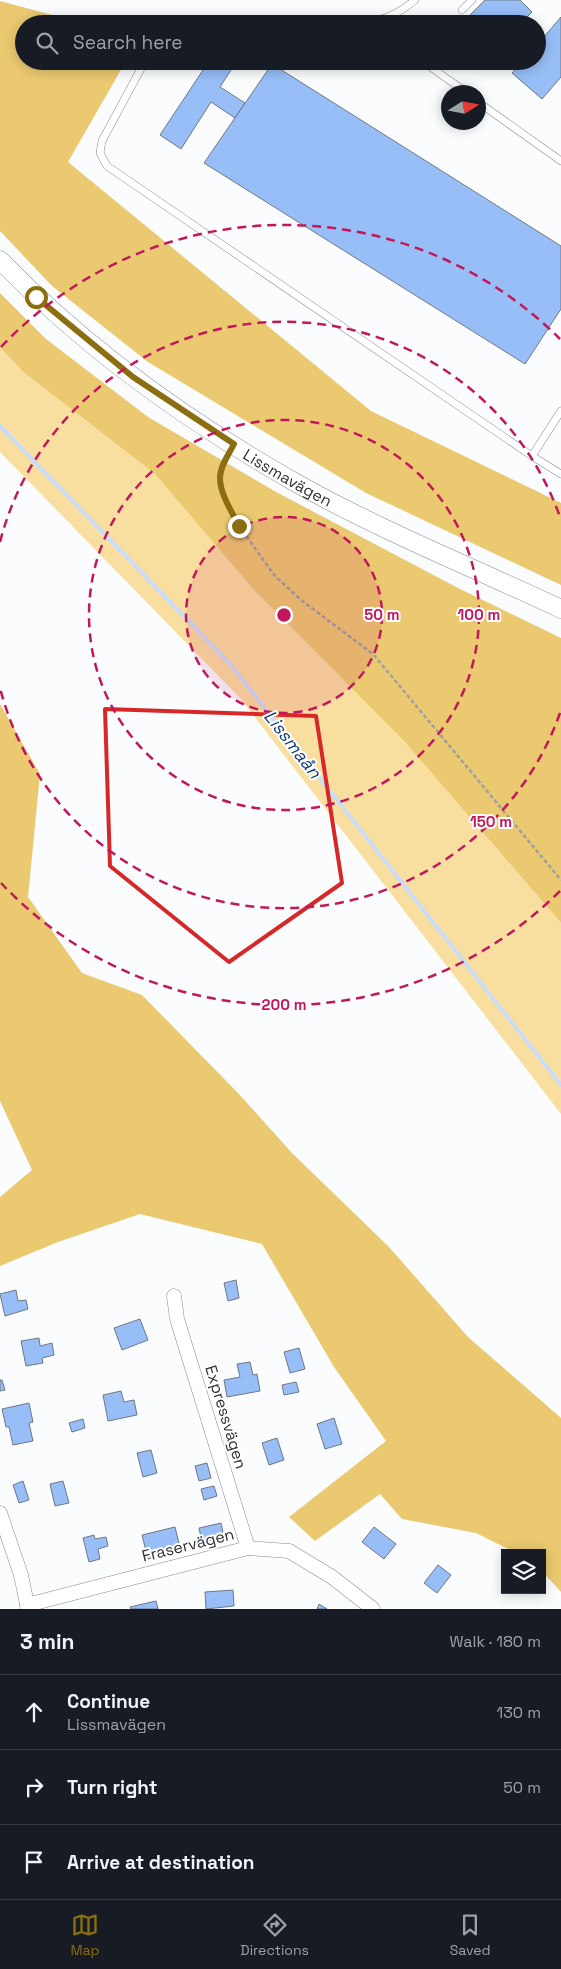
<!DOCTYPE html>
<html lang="en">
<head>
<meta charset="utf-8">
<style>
  :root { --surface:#171b24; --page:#20242c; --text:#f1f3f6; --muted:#9ea1a6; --line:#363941; --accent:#8b6e10 }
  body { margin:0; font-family:"Space Grotesk",sans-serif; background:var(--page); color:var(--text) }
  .controls { position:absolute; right:15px; bottom:15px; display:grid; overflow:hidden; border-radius:0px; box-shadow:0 2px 12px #0003 }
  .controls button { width:45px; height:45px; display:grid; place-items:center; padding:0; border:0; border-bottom:1px solid var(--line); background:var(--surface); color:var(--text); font:25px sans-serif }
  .compass { position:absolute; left:441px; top:85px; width:45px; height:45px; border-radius:50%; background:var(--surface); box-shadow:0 2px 12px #0003; rotate:79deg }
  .stop { position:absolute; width:15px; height:15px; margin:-11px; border:4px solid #8b6e10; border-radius:50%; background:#fff }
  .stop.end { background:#8b6e10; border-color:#fff; box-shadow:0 1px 5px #0008 }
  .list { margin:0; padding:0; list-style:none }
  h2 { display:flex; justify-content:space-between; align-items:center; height:65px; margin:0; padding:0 20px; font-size:21px }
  h2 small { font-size:16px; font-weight:400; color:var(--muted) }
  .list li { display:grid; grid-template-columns:32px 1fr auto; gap:15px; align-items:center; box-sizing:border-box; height:75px; padding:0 20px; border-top:1px solid var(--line) }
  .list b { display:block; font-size:19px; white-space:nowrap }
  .list p { margin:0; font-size:16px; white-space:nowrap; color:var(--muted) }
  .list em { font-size:16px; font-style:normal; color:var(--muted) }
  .icon { flex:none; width:28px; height:28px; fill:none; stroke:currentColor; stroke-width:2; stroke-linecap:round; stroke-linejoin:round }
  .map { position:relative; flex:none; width:561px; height:1609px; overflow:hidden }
  .search { position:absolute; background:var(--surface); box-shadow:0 2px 12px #0003; left:15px; right:15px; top:15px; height:55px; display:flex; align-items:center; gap:12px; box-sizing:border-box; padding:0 18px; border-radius:28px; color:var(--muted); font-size:19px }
  .sheet { height:290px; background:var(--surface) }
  nav { display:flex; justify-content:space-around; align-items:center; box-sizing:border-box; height:70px; border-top:1px solid var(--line); background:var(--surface); font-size:14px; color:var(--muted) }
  nav a { display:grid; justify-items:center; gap:2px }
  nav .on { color:var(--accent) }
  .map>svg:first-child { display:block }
  .green { fill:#f9df9f }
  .forest { fill:#eac970 }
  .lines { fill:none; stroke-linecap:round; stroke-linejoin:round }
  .stream { stroke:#c9ddfa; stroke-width:4 }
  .building { fill:#97bef7; stroke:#717781 }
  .service-casing { stroke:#858c95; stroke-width:8 }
  .minor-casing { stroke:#858c95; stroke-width:15 }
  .tertiary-casing { stroke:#858c95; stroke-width:19 }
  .path { stroke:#9ea0a3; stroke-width:2.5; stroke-dasharray:4 2.5; stroke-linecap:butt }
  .service { stroke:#fff; stroke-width:7 }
  .minor { stroke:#fff; stroke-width:14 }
  .tertiary { stroke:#fff; stroke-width:18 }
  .route { stroke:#8b6e10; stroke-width:6 }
  .marked { fill:none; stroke:#d62828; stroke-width:4; stroke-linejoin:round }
  .ring { fill:none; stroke:#c2185b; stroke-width:2.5; stroke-dasharray:9 6 }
  .labels { text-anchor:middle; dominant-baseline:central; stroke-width:4; stroke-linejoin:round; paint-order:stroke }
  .street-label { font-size:16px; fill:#2e3034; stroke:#fff }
  .water-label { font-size:18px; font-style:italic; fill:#103d7b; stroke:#fff }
  .centre { fill:#c2185b; stroke:#fff; stroke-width:2.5 }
  .ring-label { font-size:15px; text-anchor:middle; font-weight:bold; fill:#c2185b; stroke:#fff; stroke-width:4; stroke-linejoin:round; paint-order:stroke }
</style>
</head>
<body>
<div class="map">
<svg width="561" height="1609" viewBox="0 0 561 1609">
  <rect width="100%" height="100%" fill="#fafcfe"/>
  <!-- green -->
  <path class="green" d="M0 347 22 371 155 474 253 589 404 741 561 923V1114L240 698 0 452Z"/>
  <!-- forest -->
  <g class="forest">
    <path d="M0 1 86 24H24V61H126L68 162 371 411 561 503V585L366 493 148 362 52 286 0 231Z"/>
    <path d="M0 293 46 339 148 417 278 493 460 589 561 638V923L404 741 253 589 155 474 22 371 0 347Z"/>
    <path d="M0 704 40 774 28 897 82 973 142 995 238 1093 292 1153 389 1247 468 1337 561 1418V1592L542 1571V1553H516L476 1533 402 1519 380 1494 315 1541 289 1517 386 1441 334 1367 262 1244 140 1214 58 1242 0 1266V1197L32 1170 0 1101Z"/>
  </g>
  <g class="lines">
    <!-- stream -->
    <path class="stream" d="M0 426 230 664 561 1085"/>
  </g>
  <!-- building -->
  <g class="building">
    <path d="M485 0H520L532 12 520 24H461Z"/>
    <path d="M561 17V77L542 99 512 73 523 61H537V45Z"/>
    <path d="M209 61H217L231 70 220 87 245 103 235 118 211 102 181 149 160 135Z"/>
    <path d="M272 64 561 246V309L525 364 204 163Z"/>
    <path d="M236 1280 239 1298 228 1301 224 1283Z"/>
    <path d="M16 1290 18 1301 26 1300 28 1309 5 1316 0 1294Z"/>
    <path d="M140 1319 148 1340 122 1350 114 1328Z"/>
    <path d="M39 1338 40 1346 52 1343 54 1355 42 1358 43 1363 26 1366 21 1341Z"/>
    <path d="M299 1348 305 1369 290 1373 284 1352Z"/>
    <path d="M250 1362 253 1375 257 1374 260 1391 227 1397 224 1380 240 1377 237 1364Z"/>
    <path d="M0 1380H2L5 1390 0 1391Z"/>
    <path d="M296 1382 299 1392 284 1395 282 1385Z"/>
    <path d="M121 1391 124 1402 134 1400 137 1415 108 1421 103 1395Z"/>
    <path d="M29 1403 33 1422 29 1423 33 1441 13 1445 9 1427H6L2 1409Z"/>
    <path d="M334 1418 342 1444 325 1449 317 1424Z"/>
    <path d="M83 1419 85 1428 72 1432 69 1423Z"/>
    <path d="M277 1438 284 1460 269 1465 262 1443Z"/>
    <path d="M151 1450 157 1473 143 1477 137 1453Z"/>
    <path d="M207 1463 211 1478 199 1481 195 1466Z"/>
    <path d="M23 1481 29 1500 19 1503 13 1485Z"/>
    <path d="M63 1481 69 1503 55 1506 50 1484Z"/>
    <path d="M214 1486 217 1496 204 1500 201 1489Z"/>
    <path d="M221 1523 224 1537 202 1542 199 1528Z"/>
    <path d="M175 1527 181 1551 148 1559 142 1535Z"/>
    <path d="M374 1527 396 1544 384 1559 362 1542Z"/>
    <path d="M94 1535 95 1539 106 1537 108 1546 98 1549 100 1559 89 1562 83 1538Z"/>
    <path d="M438 1565 451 1575 437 1593 424 1583Z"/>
    <path d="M233 1590 234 1606 206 1609 205 1592Z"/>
    <path d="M156 1601 158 1609H131L130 1607Z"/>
    <path d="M319 1604 327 1609H317Z"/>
  </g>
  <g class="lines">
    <!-- service casing -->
    <g class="service-casing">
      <g id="service">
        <path d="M462 10 472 0"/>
        <path d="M355 24C379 22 396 16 415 0"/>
        <path d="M145 61 102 141 100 153 107 166 532 456 561 411"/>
        <path d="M422 61 466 92"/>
        <path d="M478 102 561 161"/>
        <path d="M532 456 561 474"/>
      </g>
    </g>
    <!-- minor casing -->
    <g class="minor-casing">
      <g id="minor">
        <path d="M174 1296 177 1319 248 1548"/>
        <path d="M0 1513 21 1575 28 1609"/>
        <path d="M27 1605 248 1548 289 1551 332 1577 373 1609"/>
      </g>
    </g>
    <!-- tertiary casing -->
    <g class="tertiary-casing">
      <g id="tertiary">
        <path id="s1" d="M0 260C86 349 190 423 298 484 382 531 474 568 561 609"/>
      </g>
    </g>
    <!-- path -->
    <path class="path" d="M226 459 220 478 225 497 239 526 275 576 301 600 373 654 561 880"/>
    <!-- service -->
    <use href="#service" class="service"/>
    <!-- minor -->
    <use href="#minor" class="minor"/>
    <!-- tertiary -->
    <use href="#tertiary" class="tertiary"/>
  </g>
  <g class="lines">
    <!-- route -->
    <path class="route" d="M36 297 133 377 234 444C229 454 220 466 220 478 220 494 232 512 239 526"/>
  </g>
  <!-- marked area -->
  <path class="marked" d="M105 709 316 716 342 883 229 962 110 866Z"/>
  <!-- distance rings -->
  <circle cx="284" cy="615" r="98" fill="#c2185b" fill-opacity=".12"/>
  <g class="ring">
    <circle cx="284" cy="615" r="98"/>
    <circle cx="284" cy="615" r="195"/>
    <path d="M560 713A293 293 0 0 1 0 688M0 542A293 293 0 0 1 560 517"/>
    <path d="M560 891A390 390 0 0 1 1 883M1 347A390 390 0 0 1 560 339"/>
  </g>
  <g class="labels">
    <!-- street labels -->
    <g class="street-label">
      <text stroke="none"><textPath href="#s1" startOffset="362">Lissmavägen</textPath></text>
      <text transform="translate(226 1417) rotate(73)">Expressvägen</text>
      <text transform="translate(188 1545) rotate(-14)">Fraservägen</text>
    </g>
    <!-- water labels -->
    <g class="water-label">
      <text transform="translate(293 744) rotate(52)">Lissmaån</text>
    </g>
  </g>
  <circle cx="284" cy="615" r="8" class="centre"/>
  <g class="ring-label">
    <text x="382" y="620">50 m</text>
    <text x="479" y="620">100 m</text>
    <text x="491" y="827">150 m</text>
    <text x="284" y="1010">200 m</text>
  </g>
</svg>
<div class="controls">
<button><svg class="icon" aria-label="layers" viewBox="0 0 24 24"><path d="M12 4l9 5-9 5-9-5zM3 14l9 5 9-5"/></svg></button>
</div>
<svg class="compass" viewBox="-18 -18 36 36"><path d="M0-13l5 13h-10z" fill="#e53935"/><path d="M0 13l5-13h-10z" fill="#9ea1a6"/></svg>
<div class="stop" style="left:36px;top:297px"></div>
<div class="stop end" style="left:239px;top:526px"></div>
<div class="search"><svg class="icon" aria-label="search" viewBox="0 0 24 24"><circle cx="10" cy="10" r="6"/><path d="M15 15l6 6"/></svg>Search here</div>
</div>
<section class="sheet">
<h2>3 min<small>Walk · 180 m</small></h2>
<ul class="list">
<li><svg class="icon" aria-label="ahead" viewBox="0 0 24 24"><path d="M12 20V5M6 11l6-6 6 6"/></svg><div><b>Continue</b><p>Lissmavägen</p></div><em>130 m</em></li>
<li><svg class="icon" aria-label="right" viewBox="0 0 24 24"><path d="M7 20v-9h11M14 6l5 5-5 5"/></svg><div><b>Turn right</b></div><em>50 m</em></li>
<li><svg class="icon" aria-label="arrive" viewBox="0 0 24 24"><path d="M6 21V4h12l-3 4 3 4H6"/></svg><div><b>Arrive at destination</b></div></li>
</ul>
</section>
<nav>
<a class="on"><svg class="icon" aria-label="map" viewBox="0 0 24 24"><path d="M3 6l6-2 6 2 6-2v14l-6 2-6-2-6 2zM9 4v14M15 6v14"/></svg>Map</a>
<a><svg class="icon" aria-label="directions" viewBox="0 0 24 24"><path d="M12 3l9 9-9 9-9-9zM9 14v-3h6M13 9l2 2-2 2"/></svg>Directions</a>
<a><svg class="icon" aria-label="saved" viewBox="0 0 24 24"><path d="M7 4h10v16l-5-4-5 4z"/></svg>Saved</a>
</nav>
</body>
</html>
